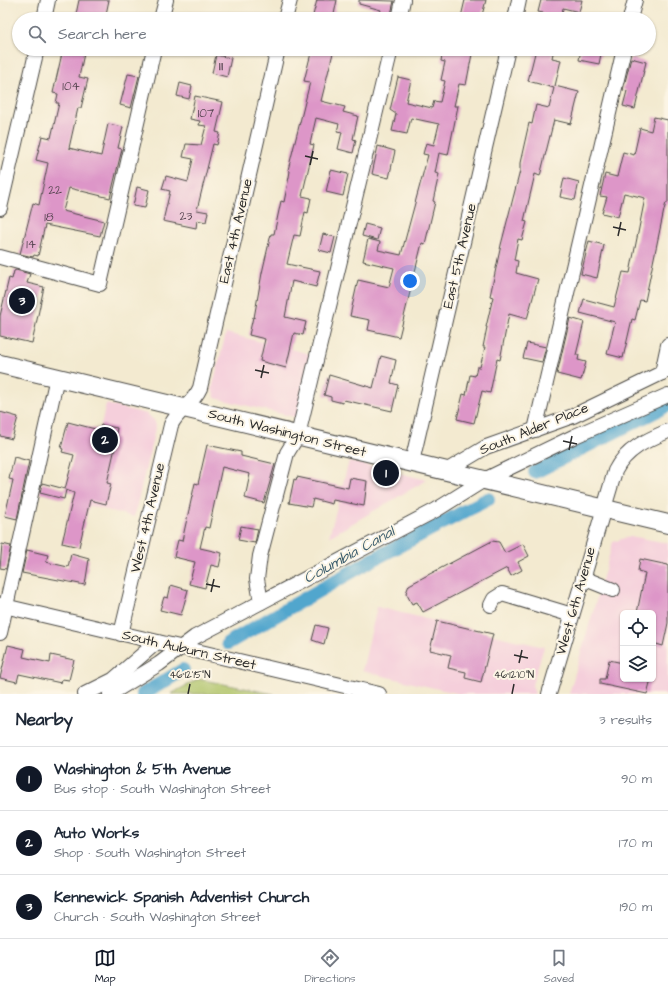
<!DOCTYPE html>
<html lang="en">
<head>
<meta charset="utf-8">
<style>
  :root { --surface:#fff; --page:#f6f6f7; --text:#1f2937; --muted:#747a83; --line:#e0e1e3; --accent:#111827 }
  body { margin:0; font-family:"Architects Daughter",sans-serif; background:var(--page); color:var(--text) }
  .controls { position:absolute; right:12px; bottom:12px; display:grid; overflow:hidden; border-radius:6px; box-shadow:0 1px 3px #0004 }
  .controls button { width:36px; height:36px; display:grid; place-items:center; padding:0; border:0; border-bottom:1px solid var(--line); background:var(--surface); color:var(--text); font:20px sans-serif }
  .you { position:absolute; left:410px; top:281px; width:14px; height:14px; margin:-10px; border:3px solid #fff; border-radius:50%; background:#1a73e8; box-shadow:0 0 0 6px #1a73e833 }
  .badge { display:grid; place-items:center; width:26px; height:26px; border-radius:50%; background:var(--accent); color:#fff; font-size:13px; font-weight:700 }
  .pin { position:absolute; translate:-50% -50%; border:2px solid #fff; box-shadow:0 1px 4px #0006 }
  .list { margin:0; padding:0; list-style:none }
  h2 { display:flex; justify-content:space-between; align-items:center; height:52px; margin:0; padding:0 16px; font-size:17px }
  h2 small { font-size:13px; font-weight:400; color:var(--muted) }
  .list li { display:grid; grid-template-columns:26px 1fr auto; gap:12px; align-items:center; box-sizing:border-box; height:64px; padding:0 16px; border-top:1px solid var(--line) }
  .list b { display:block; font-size:15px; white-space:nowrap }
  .list p { margin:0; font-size:13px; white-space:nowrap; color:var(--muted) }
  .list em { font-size:13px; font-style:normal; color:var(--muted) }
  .icon { flex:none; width:22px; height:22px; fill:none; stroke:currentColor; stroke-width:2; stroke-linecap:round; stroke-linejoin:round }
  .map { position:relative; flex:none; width:668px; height:694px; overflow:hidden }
  .search { position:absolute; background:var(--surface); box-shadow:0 1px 3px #0004; left:12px; right:12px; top:12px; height:44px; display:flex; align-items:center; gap:10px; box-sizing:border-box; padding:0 14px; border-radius:22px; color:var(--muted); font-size:15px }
  .sheet { height:244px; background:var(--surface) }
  nav { display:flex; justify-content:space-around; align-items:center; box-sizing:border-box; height:56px; border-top:1px solid var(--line); background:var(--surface); font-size:11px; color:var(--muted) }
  nav a { display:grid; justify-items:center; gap:2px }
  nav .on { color:var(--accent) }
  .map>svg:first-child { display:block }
  .built { fill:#f5cfdb; fill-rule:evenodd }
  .green { fill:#aec367; stroke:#6c7749 }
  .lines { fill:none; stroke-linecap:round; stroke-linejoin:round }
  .canal { stroke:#51a6cd; stroke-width:14 }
  .building { fill:#dd96c8 }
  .minor-casing { stroke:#494844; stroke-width:16 }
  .major-casing { stroke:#494844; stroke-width:20 }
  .minor { stroke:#fff; stroke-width:14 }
  .major { stroke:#fff; stroke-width:18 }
  .ticks { fill:none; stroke:#2b2b2b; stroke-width:1.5 }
  .labels { text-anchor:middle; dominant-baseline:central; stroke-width:4; stroke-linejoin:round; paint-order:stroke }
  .number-label { font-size:12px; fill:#584652 }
  .street-label { font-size:14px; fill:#2b2b2b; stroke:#fcf5e5 }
  .water-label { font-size:15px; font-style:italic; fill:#3a5c6c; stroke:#fcf5e5 }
  .ticks-label { font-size:10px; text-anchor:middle; fill:#2b2b2b; stroke:#fcf5e5; stroke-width:4; stroke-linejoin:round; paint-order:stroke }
</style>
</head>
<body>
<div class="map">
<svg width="668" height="694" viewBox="0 0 668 694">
  <rect width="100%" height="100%" fill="#fcf5e5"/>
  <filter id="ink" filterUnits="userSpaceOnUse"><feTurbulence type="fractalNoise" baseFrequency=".025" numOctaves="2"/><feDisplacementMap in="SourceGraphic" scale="8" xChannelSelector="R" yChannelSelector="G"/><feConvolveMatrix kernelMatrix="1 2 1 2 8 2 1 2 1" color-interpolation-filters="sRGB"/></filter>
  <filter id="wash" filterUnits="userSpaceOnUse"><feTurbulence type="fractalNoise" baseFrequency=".012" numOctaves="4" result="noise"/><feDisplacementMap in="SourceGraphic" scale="16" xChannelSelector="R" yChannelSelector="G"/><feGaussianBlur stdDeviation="0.9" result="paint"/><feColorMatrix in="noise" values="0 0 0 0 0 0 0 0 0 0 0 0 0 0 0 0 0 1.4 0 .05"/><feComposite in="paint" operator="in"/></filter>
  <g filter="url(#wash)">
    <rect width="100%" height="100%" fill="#f3ead0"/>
    <!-- built -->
    <g class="built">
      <path d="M226 333 314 355 299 418 215 398 212 389Z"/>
      <path d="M106 404 147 414 154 420 156 425 134 517 82 504Z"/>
      <path d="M349 461 427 480 329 537Z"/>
      <path d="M630 536 668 543V694H569L613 542ZM623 613H653V679H623Z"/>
      <path d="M377 607 544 647 532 685 535 694H460L362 671Z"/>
    </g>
    <!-- green -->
    <path class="green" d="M198 679 274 694H171Z"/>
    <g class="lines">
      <!-- canal -->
      <g class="canal">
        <path d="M535 472 668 405"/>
        <path d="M228 643 372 560 488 499"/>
        <path d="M143 694 183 670"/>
      </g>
    </g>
    <g id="blocks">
      <!-- building -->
      <g class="building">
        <path d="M79 0H109L105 19H75Z"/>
        <path d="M317 0H337L333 19H312Z"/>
        <path d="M359 0 394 1 390 19 379 16 381 10 359 4Z"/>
        <path d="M465 0H486L481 19 461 17Z"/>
        <path d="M541 0H582L579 12 563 8 561 19 542 18 543 13 538 12Z"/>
        <path d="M63 49H85L79 77 88 79 81 108H78L69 148 101 156 108 124 123 127 118 148 122 149 110 198 69 188 63 211 104 221 100 236 45 225 38 256 34 255 33 257 20 254 33 203 39 205 48 163 36 160 42 136 51 138 59 103H56L58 94 53 93Z"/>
        <path d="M312 49H334L321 101 345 107 343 112 358 116 353 139 356 140 353 153 338 149 342 132 337 131 339 124 316 118 310 144 314 145 302 196 311 198 308 213 305 212 300 236 294 235 287 264 320 271 316 287 292 281 285 317 306 322 303 335 294 333 286 368 260 361 265 339 249 335 253 317 254 318 262 273 271 234H274L281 201 284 202 289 177 290 171 288 170 310 82 304 81Z"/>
        <path d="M443 49H473L466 85 459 84 454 106H458L448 155 439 153 435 173 439 174 433 201 435 202 425 244 422 243 399 337 368 330 370 320 350 316 358 280 389 287 394 268 363 261 368 239 380 242 378 250 401 255 428 155 423 154 426 143 434 145 439 124 411 118 407 134 392 131 396 114 390 110 398 77 411 80 406 102 432 108 434 101 440 102 445 81 441 80 445 62 441 61Z"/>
        <path d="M536 49H554L552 58 561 60 555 86 579 92 571 124 554 120 540 176 535 174 524 221 527 222 522 240 518 239 514 260 518 261 516 273 538 279 527 319 509 314 500 360 497 359 490 393 482 391 474 423 457 419 463 394 466 395 470 375 475 376 477 367H480L485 347H483L487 327H486L493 297 490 296 501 245 520 171V163L529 123 532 124 536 105 549 108 554 88 528 81Z"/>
        <path d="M581 49H602L599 64 579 60Z"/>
        <path d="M216 55 231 58 227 77 212 73Z"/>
        <path d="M631 58 646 62 635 109 623 106 627 91 623 90Z"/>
        <path d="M128 74 139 76 131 108 120 105Z"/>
        <path d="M180 83 192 86 189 99 177 96Z"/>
        <path d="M195 96 223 102 216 132 220 133 217 145 213 144 197 210 208 212 206 222 197 220 196 228 163 221 170 191 162 189 166 176 188 182 193 159 183 157 186 144 201 145 206 126 199 125 200 121 190 119Z"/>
        <path d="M654 117 668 120V203H666L664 210 645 301 640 300 635 320 632 319 623 358 607 354 615 322 580 313 584 299 614 307 623 272 630 273 645 198 624 193 618 217 602 213 607 197 600 196 605 174 617 177 623 152 634 155 640 128 651 131Z"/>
        <path d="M378 146 395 151 389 178 372 174Z"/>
        <path d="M331 170 348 174 343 196 326 192Z"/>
        <path d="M564 178 579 182 575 200 560 197Z"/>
        <path d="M137 187 149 190 145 208 133 206Z"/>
        <path d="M365 224 380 228 377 240 362 236Z"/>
        <path d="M323 234 335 237 331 253 319 250Z"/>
        <path d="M589 241 604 245 597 278 581 274Z"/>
        <path d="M16 270 30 274 27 283 44 287 32 343 0 336V316L9 278 12 279 14 271Z"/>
        <path d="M570 318 584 322 576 355H579L578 360 586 362 581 380 557 374Z"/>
        <path d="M527 343 546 347 542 362 523 358Z"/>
        <path d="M381 356 396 360 391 383 398 385 392 411 344 400 343 403 331 400V397L324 395 329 375 373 388Z"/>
        <path d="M0 412 18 417 12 439 0 436Z"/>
        <path d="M68 422 99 430 101 425 117 428 115 438 117 439 107 483 111 484 106 504 90 500 79 547 62 543 74 493 66 490 64 499 40 493 42 483 65 489 74 455 62 452 63 449 61 448Z"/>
        <path d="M207 445 241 452V456L275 464 264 503 245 498 250 474 222 467 209 528 205 527 200 548 222 553 219 567 211 565 205 588 189 584 195 562 174 557 178 540 182 541 195 483 198 484Z"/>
        <path d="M14 457 29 461 17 519 5 516 13 480 9 479Z"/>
        <path d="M297 477 348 488 350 478 367 481 364 506 333 500 332 504 313 499 311 507 289 503 294 479 296 480Z"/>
        <path d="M241 526 258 529 255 543 238 540Z"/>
        <path d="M492 541 499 542 505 553 523 544 529 556 518 562 522 570 511 576 507 568 423 612 417 602 412 604 406 593 409 585Z"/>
        <path d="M2 544 11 546 6 569 0 568Z"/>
        <path d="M27 550 48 555 46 562 68 567 71 554 89 559 85 585 22 573Z"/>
        <path d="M640 559 668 565V623L663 646 653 643V613H637L645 573 638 571Z"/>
        <path d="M171 585 188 590 181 615 160 610 164 597 168 598Z"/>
        <path d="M437 621 493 634 481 682 465 678 466 672 448 668 451 655 430 650Z"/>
        <path d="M316 625 328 628 324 644 312 640Z"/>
        <path d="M8 645 25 649 23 657 50 663 51 655 74 660 69 680 62 679 61 683 19 674 17 682 0 678Z"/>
        <path d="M609 660 623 663V679H651L647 694 600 684V679H605Z"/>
      </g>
    </g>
  </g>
  <g filter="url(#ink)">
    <use href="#blocks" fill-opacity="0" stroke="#494844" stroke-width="1"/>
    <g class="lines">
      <!-- minor casing -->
      <g class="minor-casing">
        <g id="minor">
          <path d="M44 19 48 0"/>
          <path d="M161 19 166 0"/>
          <path d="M285 19 290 0"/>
          <path d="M399 19 403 0"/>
          <path d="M515 19 519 0"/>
          <path d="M630 19 635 0"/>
          <path d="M0 208 37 49"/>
          <path d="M0 257 100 284 154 49"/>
          <path d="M662 373 668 345"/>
          <path d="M535 430 624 49"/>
          <path d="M412 462 508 49"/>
          <path d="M446 471 486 447 573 416 668 370"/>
          <path d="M583 578 613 590"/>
          <path d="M261 602 257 579 260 556 287 453 298 435 391 49"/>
          <path d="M0 605 379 694"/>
          <path d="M491 605 494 599 502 594 572 615"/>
          <path d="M0 633 57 377"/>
          <path d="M121 634 171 425C178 410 193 404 200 388L278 49"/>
          <path d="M85 694 113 680 157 642"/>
          <path d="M110 694 159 664 195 637 436 510 484 480 575 436 668 395"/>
          <path d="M549 694 615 471C626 449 647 440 668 431"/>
        </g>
      </g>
      <!-- major casing -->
      <g class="major-casing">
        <path id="major" d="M0 364 668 524"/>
      </g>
      <!-- minor -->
      <use href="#minor" class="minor"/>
      <!-- major -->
      <use href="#major" class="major"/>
    </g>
  </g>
  <!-- ticks -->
  <path class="ticks" d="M305 156 318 159M310 165 313 151M613 227 626 230M618 236 621 222M255 370 269 373M261 378 264 365M563 441 577 444M569 450 572 436M206 584 220 587M211 592 214 579M514 655 528 658M519 663 522 650M188 694 190 684M512 694 514 684"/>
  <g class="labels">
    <!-- number labels -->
    <g class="number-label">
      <text x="221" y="66">111</text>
      <text x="71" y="86">104</text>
      <text x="206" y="113">107</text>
      <text x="55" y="190">22</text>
      <text x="186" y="216">23</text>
      <text x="49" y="217">18</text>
      <text x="31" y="244">14</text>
    </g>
    <!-- street labels -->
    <g class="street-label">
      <text transform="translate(236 231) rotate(-77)">East 4th Avenue</text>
      <text transform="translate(460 256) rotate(-77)">East 5th Avenue</text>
      <text transform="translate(534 429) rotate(-22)">South Alder Place</text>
      <text transform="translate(287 433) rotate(14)">South Washington Street</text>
      <text transform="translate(148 518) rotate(-77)">West 4th Avenue</text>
      <text transform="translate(576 601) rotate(-74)">West 6th Avenue</text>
      <text transform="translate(189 650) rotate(13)">South Auburn Street</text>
    </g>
    <!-- water labels -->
    <g class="water-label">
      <text transform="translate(349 555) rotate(-29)">Columbia Canal</text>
    </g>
  </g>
  <g class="ticks-label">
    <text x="190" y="678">46°12'15"N</text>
    <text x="514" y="678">46°12'10"N</text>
  </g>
</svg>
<div class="controls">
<button><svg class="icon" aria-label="locate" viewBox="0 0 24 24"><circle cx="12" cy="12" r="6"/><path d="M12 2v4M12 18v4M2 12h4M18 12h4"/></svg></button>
<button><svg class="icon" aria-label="layers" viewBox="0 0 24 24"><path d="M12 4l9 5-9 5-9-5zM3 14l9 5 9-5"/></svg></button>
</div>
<div class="you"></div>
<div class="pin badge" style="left:386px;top:473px">1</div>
<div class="pin badge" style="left:105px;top:440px">2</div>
<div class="pin badge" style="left:22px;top:301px">3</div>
<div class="search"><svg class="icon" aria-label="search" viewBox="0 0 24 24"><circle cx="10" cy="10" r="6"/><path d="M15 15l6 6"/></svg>Search here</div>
</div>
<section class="sheet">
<h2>Nearby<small>3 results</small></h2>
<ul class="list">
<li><span class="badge">1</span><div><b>Washington &amp; 5th Avenue</b><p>Bus stop · South Washington Street</p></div><em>90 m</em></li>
<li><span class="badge">2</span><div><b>Auto Works</b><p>Shop · South Washington Street</p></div><em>170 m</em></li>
<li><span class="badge">3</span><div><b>Kennewick Spanish Adventist Church</b><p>Church · South Washington Street</p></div><em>190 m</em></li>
</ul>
</section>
<nav>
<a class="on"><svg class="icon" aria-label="map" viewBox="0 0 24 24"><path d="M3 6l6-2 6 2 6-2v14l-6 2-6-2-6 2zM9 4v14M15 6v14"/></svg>Map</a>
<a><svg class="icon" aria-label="directions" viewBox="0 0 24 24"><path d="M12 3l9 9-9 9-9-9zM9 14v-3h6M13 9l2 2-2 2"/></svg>Directions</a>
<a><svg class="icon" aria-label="saved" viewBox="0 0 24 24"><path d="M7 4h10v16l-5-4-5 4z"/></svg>Saved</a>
</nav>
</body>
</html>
